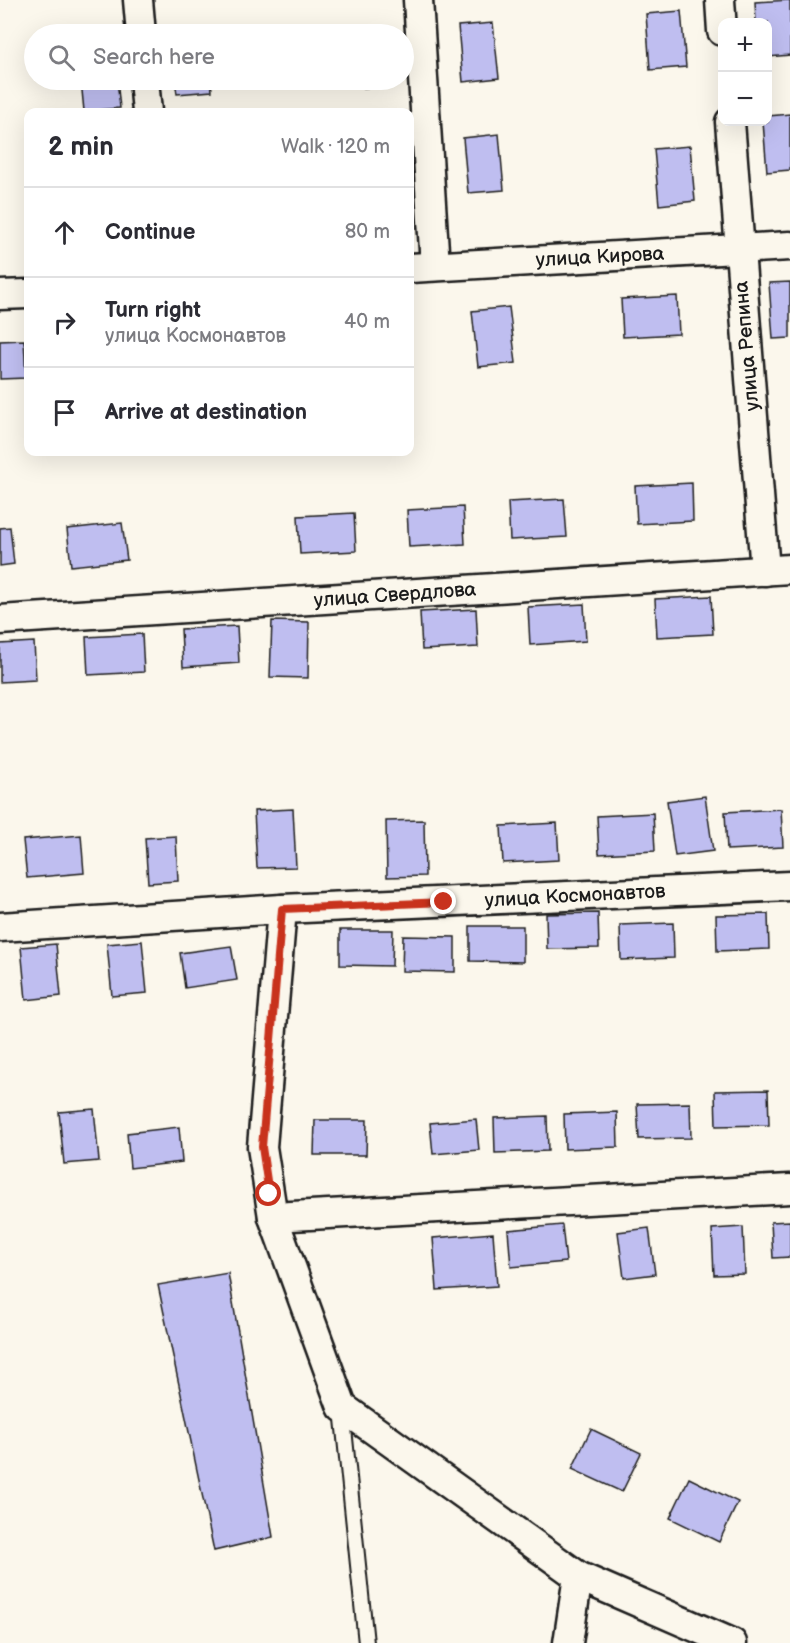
<!DOCTYPE html>
<html lang="en">
<head>
<meta charset="utf-8">
<style>
  :root { --surface:#fff; --page:#f7f7f7; --text:#2b2b33; --muted:#7c7c81; --line:#e1e1e2 }
  body { margin:0; font-family:"Balsamiq Sans",sans-serif; background:var(--page); color:var(--text) }
  .controls { position:absolute; right:18px; top:18px; display:grid; overflow:hidden; border-radius:12px; box-shadow:0 6px 24px #0002 }
  .controls button { width:54px; height:54px; display:grid; place-items:center; padding:0; border:0; border-bottom:2px solid var(--line); background:var(--surface); color:var(--text); font:30px sans-serif }
  .stop { position:absolute; width:18px; height:18px; margin:-14px; border:4px solid #c8321e; border-radius:50%; background:#fff }
  .stop.end { background:#c8321e; border-color:#fff; box-shadow:0 2px 6px #0008 }
  .list { margin:0; padding:0; list-style:none }
  h2 { display:flex; justify-content:space-between; align-items:center; height:78px; margin:0; padding:0 24px; font-size:26px }
  h2 small { font-size:20px; font-weight:400; color:var(--muted) }
  .list li { display:grid; grid-template-columns:39px 1fr auto; gap:18px; align-items:center; box-sizing:border-box; height:90px; padding:0 24px; border-top:2px solid var(--line) }
  .list b { display:block; font-size:22px; white-space:nowrap }
  .list p { margin:0; font-size:20px; white-space:nowrap; color:var(--muted) }
  .list em { font-size:20px; font-style:normal; color:var(--muted) }
  .icon { flex:none; width:33px; height:33px; fill:none; stroke:currentColor; stroke-width:2; stroke-linecap:round; stroke-linejoin:round }
  .map { position:relative; flex:none; width:790px; height:1643px; overflow:hidden }
  .search { position:absolute; background:var(--surface); box-shadow:0 6px 24px #0002; left:24px; top:24px; width:390px; height:66px; display:flex; align-items:center; gap:15px; box-sizing:border-box; padding:0 21px; border-radius:33px; color:var(--muted); font-size:22px }
  .panel { position:absolute; background:var(--surface); box-shadow:0 6px 24px #0002; left:24px; top:108px; width:390px; height:348px; border-radius:12px }
  .map>svg:first-child { display:block }
  .building { fill:#bfbef0; stroke:#1c1c1c; stroke-width:1.5 }
  .lines { fill:none; stroke-linecap:round; stroke-linejoin:round }
  .service-casing { stroke:#1c1c1c; stroke-width:18 }
  .minor-casing { stroke:#1c1c1c; stroke-width:33 }
  .service { stroke:#fbf7ec; stroke-width:14 }
  .minor { stroke:#fbf7ec; stroke-width:28 }
  .route { stroke:#c8321e; stroke-width:8 }
  .labels { text-anchor:middle; dominant-baseline:central; stroke-width:4.5; stroke-linejoin:round; paint-order:stroke }
  .street-label { font-size:20px; fill:#1c1c1c; stroke:#fbf7ec }
</style>
</head>
<body>
<div class="map">
<svg width="790" height="1643" viewBox="0 0 790 1643">
  <rect width="100%" height="100%" fill="#fbf7ec"/>
  <filter id="ink" filterUnits="userSpaceOnUse"><feTurbulence type="fractalNoise" baseFrequency=".0167" numOctaves="2"/><feDisplacementMap in="SourceGraphic" scale="12" xChannelSelector="R" yChannelSelector="G"/><feConvolveMatrix kernelMatrix="1 2 1 2 8 2 1 2 1" color-interpolation-filters="sRGB"/></filter>
  <g filter="url(#ink)">
    <!-- building -->
    <g class="building">
      <path d="M790 0V55L768 57V22H756L755 2Z"/>
      <path d="M681 11 686 67 650 70 646 14Z"/>
      <path d="M493 23 499 78 463 82 458 26Z"/>
      <path d="M393 30 394 34H358V33Z"/>
      <path d="M81 80H117L120 108 84 111Z"/>
      <path d="M175 80H211L212 91 177 94Z"/>
      <path d="M362 80H397L398 85 363 88Z"/>
      <path d="M790 114V170L767 172 763 122H768V116Z"/>
      <path d="M499 134 504 190 468 193 463 138Z"/>
      <path d="M690 146 695 201 659 205 654 149Z"/>
      <path d="M790 282V338L773 339 769 283Z"/>
      <path d="M677 296 679 334 623 337 621 299Z"/>
      <path d="M509 307 516 363 478 367 472 311Z"/>
      <path d="M24 340 26 378 0 379V341Z"/>
      <path d="M692 483 693 521 637 524 635 486Z"/>
      <path d="M564 499 567 537 510 540 508 502Z"/>
      <path d="M463 507 465 544 409 547 407 510Z"/>
      <path d="M354 513 356 551 300 554 298 516Z"/>
      <path d="M122 523 127 560 71 566 67 529Z"/>
      <path d="M10 527 14 564 0 566V528Z"/>
      <path d="M711 596 713 634 657 637 655 599Z"/>
      <path d="M584 604 586 641 530 645 528 607Z"/>
      <path d="M476 609 478 647 422 650 420 612Z"/>
      <path d="M272 621 309 622 308 678 270 677Z"/>
      <path d="M237 626 239 663 183 667 181 629Z"/>
      <path d="M142 634 144 672 88 675 86 637Z"/>
      <path d="M34 642 36 680 0 682V644Z"/>
      <path d="M705 796 713 851 675 856 667 801Z"/>
      <path d="M293 809 296 867 257 868 254 811Z"/>
      <path d="M781 809 783 847 727 850 725 812Z"/>
      <path d="M653 813 655 851 599 854 597 816Z"/>
      <path d="M424 820 425 876 387 877 386 821Z"/>
      <path d="M557 823 559 860 503 863 501 826Z"/>
      <path d="M81 835 84 873 27 878 23 840Z"/>
      <path d="M176 836 178 881 148 883 145 838Z"/>
      <path d="M598 913 599 948 547 949 546 914Z"/>
      <path d="M768 914 769 949 717 951 716 915Z"/>
      <path d="M673 923 674 958 621 960 620 925Z"/>
      <path d="M470 926H523V962L470 961Z"/>
      <path d="M340 930H393L392 966 340 965Z"/>
      <path d="M403 936 455 937V972L402 971Z"/>
      <path d="M142 941 147 993 112 996 107 944Z"/>
      <path d="M56 944 61 996 26 1000 21 947Z"/>
      <path d="M231 946 237 980 185 988 180 953Z"/>
      <path d="M768 1090 769 1125 716 1126 715 1091Z"/>
      <path d="M690 1103 691 1138 639 1139 637 1104Z"/>
      <path d="M94 1109 99 1161 64 1164 59 1112Z"/>
      <path d="M617 1112 618 1147 565 1149 564 1114Z"/>
      <path d="M547 1116 548 1151 495 1153 494 1118Z"/>
      <path d="M476 1119 479 1150 433 1154 430 1123Z"/>
      <path d="M315 1120H367L366 1155H314Z"/>
      <path d="M179 1127 182 1162 130 1168 127 1133Z"/>
      <path d="M790 1221V1257L773 1258 771 1222Z"/>
      <path d="M562 1225 566 1262 511 1267 508 1230Z"/>
      <path d="M743 1227 745 1274 714 1275 712 1229Z"/>
      <path d="M649 1228 655 1274 624 1278 618 1232Z"/>
      <path d="M493 1233 497 1286 437 1290 433 1238Z"/>
      <path d="M228 1273 273 1537 214 1551 158 1285Z"/>
      <path d="M591 1429 641 1453 622 1492 572 1469Z"/>
      <path d="M689 1478 738 1502 719 1542 670 1518Z"/>
    </g>
    <g class="lines">
      <!-- service casing -->
      <g class="service-casing">
        <path id="service" d="M342 1409 366 1643"/>
      </g>
      <!-- minor casing -->
      <g class="minor-casing">
        <g id="minor">
          <path d="M138 0 141 34"/>
          <path d="M418 0 435 266"/>
          <path d="M720 0 722 31"/>
          <path d="M144 80 147 112"/>
          <path d="M730 122 765 571"/>
          <path d="M410 268 790 246"/>
          <path d="M0 295 28 294"/>
          <path d="M0 620 790 569"/>
          <path d="M282 909 262 1147 273 1217 342 1407 578 1576 732 1643"/>
          <path d="M0 927 282 909 790 886"/>
          <path d="M273 1217 790 1189"/>
          <path d="M568 1643 578 1576"/>
        </g>
      </g>
      <!-- service -->
      <use href="#service" class="service"/>
      <!-- minor -->
      <use href="#minor" class="minor"/>
    </g>
  </g>
  <g class="lines" filter="url(#ink)">
    <!-- route -->
    <path class="route" d="M269 1194 262 1147 282 909 444 902"/>
  </g>
  <g class="labels">
    <!-- street labels -->
    <g class="street-label">
      <text transform="translate(600 257) rotate(-3)">улица Кирова</text>
      <text transform="translate(747 346) rotate(-95)">улица Репина</text>
      <text transform="translate(395 595) rotate(-4)">улица Свердлова</text>
      <text transform="translate(575 896) rotate(-3)">улица Космонавтов</text>
    </g>
  </g>
</svg>
<div class="controls">
<button>+</button>
<button>−</button>
</div>
<div class="stop" style="left:269px;top:1194px"></div>
<div class="stop end" style="left:444px;top:902px"></div>
<div class="search"><svg class="icon" aria-label="search" viewBox="0 0 24 24"><circle cx="10" cy="10" r="6"/><path d="M15 15l6 6"/></svg>Search here</div>
<section class="panel">
<h2>2 min<small>Walk · 120 m</small></h2>
<ul class="list">
<li><svg class="icon" aria-label="ahead" viewBox="0 0 24 24"><path d="M12 20V5M6 11l6-6 6 6"/></svg><div><b>Continue</b></div><em>80 m</em></li>
<li><svg class="icon" aria-label="right" viewBox="0 0 24 24"><path d="M7 20v-9h11M14 6l5 5-5 5"/></svg><div><b>Turn right</b><p>улица Космонавтов</p></div><em>40 m</em></li>
<li><svg class="icon" aria-label="arrive" viewBox="0 0 24 24"><path d="M6 21V4h12l-3 4 3 4H6"/></svg><div><b>Arrive at destination</b></div></li>
</ul>
</section>
</div>
</body>
</html>
